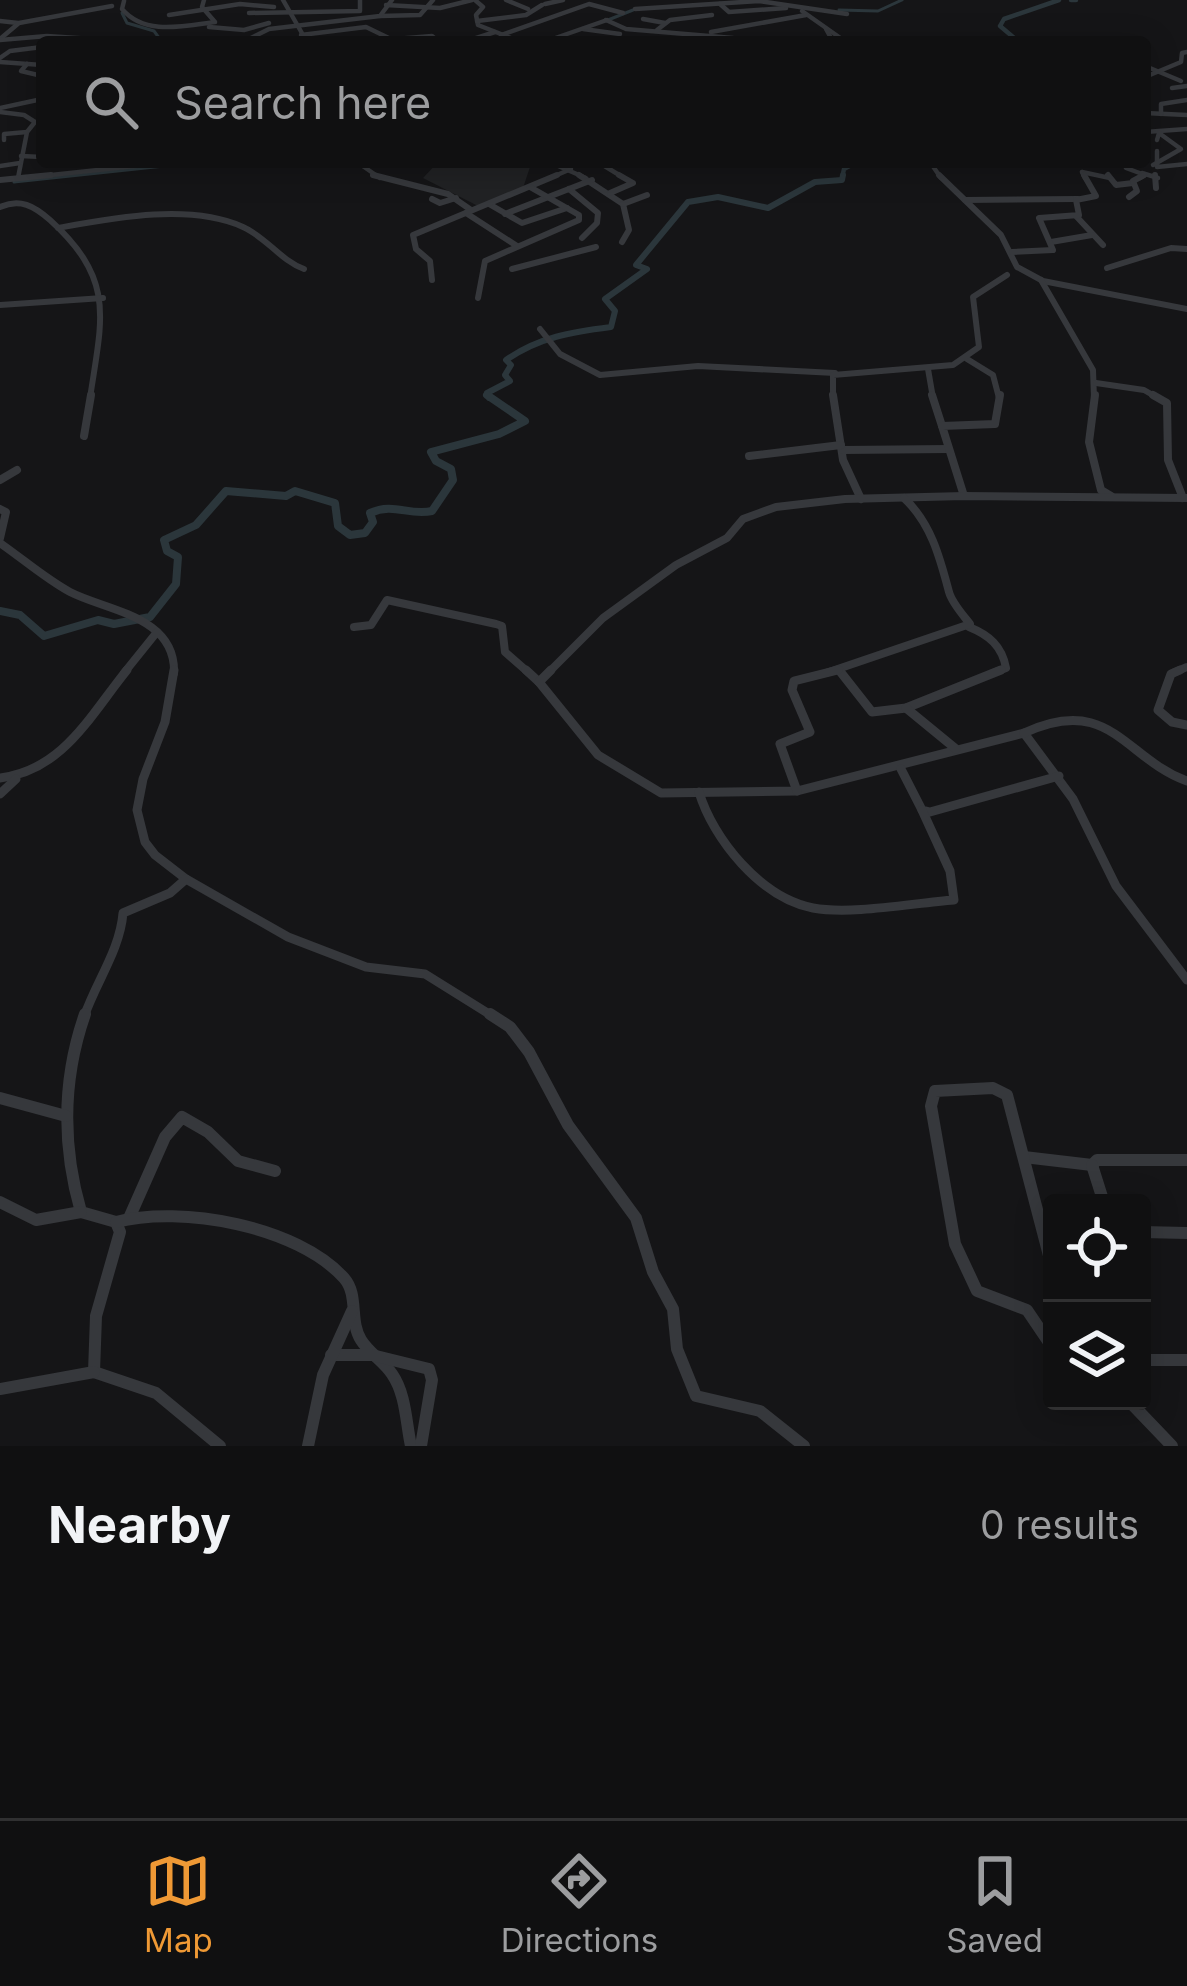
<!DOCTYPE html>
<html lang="en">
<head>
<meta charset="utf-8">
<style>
  :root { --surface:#101011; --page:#19191a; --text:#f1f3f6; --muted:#9c9d9f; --line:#303031; --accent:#ef9935 }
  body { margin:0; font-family:Inter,sans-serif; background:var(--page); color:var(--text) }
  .controls { position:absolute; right:36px; bottom:36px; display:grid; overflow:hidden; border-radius:12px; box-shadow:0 6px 30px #0003 }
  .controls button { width:108px; height:108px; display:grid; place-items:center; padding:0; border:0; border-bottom:3px solid var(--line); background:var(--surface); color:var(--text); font:60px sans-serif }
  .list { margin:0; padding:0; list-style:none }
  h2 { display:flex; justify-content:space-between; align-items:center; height:156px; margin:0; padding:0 48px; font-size:51px }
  h2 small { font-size:39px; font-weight:400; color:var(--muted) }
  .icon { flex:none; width:66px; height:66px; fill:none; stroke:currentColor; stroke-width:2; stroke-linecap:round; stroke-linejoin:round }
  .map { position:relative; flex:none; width:1187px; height:1446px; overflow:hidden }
  .search { position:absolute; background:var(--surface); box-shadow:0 6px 30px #0003; left:36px; right:36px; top:36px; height:132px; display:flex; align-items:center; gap:30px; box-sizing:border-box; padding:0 42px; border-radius:12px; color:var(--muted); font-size:45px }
  .sheet { height:372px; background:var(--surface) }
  nav { display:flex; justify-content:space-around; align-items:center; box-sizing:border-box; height:168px; border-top:3px solid var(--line); background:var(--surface); font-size:33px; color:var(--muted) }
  nav a { display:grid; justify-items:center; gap:6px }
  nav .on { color:var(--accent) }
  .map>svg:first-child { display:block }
  .built { fill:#212224 }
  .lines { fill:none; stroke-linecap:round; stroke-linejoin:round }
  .stream { stroke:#2b363b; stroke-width:3 }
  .river-far2 { stroke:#2b363b; stroke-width:4.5 }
  .river-far1 { stroke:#2b363b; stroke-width:6 }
  .river { stroke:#2b363b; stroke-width:8 }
  .minor-far4 { stroke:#36383c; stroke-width:4.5 }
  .minor-far3 { stroke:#36383c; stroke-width:6 }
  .minor-far2 { stroke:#36383c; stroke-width:8 }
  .minor-far1 { stroke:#36383c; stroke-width:9 }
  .minor { stroke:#36383c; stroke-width:12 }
</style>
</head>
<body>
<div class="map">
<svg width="1187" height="1446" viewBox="0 0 1187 1446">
  <rect width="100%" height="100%" fill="#151517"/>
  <!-- built -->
  <path class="built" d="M438 162H514L530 167 523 188 478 206 423 178Z"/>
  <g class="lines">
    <!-- stream -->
    <g class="stream">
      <path d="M839 10 878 11 902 0"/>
      <path d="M122 13 127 23 154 31 162 42"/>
      <path d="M608 20 633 10"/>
      <path d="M14 182 202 162"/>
    </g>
    <!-- river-far2 -->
    <g class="river-far2">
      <path d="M1071 0H1076"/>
      <path d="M1019 42 1000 26 1004 19 1059 0"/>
      <path d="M842 178 844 169 857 162"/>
    </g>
    <!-- river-far1 -->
    <path class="river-far1" d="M489 398 487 393 510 381 505 375 511 365 506 360C539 337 572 332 611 327L615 311 605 299 647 269 636 265 688 202 718 197 768 208 815 182 842 180 843 175"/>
    <!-- river -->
    <path class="river" d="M0 611 20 615 44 636 98 620 114 624 150 617 176 584 178 557 167 551 164 540 196 525 226 491 286 496 295 491 335 503 338 526 350 535 365 533 373 522 370 513C394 502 408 516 432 511L453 480 451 469 436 461 431 452 499 434 525 421 487 395"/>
    <!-- minor-far4 -->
    <g class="minor-far4">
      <path d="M283 0 307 42"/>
      <path d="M475 0 483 7 476 15 478 25 521 42"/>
      <path d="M506 0 528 9"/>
      <path d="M124 1 122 9C145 36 183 26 215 22L202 7 204 0"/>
      <path d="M545 4 563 0"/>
      <path d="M720 4 729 12 786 8"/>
      <path d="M386 5 440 8 472 0"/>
      <path d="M635 9 759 1 847 14"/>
      <path d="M802 11 846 42"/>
      <path d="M249 13 360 11V0"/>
      <path d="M169 15 240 4 274 7"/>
      <path d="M380 16 420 15 433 0"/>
      <path d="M643 19 665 23"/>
      <path d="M606 20 626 29 733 38"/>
      <path d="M0 21 18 23"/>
      <path d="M477 21 526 15 542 5"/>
      <path d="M209 27 244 30 269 23"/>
      <path d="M583 29 620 34"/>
      <path d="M657 30 670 20 712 15"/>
      <path d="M711 32 806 15"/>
      <path d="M301 35 366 27 397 42"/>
      <path d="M501 35 589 4 623 13"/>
      <path d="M0 39 19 23 112 6"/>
      <path d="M395 39 432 36 439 42"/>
      <path d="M0 40 47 36 138 42"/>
      <path d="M440 40 467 41 495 32"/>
      <path d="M243 42 269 29 380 16 392 0"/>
      <path d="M544 42 607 20"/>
      <path d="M822 42 831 38 826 29"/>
      <path d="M0 58 10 51 42 47"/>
      <path d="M0 62 42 65"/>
      <path d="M27 64 21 71 42 76"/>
      <path d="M1145 66 1181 81"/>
      <path d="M1145 77 1181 62 1182 53 1187 52"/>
      <path d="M1172 88 1187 86"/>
      <path d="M0 108 42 99"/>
      <path d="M0 112 24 115 35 122 27 132 18 178"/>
      <path d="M1145 113 1187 115"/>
      <path d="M1161 114V104L1187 100"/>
      <path d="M1145 132 1187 129"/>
      <path d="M4 140V134L27 132"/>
      <path d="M1157 151V167L1187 164"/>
      <path d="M21 156 42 157"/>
      <path d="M357 162 380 178"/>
      <path d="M549 162 586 178"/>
      <path d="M598 162 624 178"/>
      <path d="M930 162 941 178"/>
      <path d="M1130 162 1126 168 1145 175 1140 178"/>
      <path d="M1153 165 1181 149 1159 133 1157 140"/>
      <path d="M0 166 20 163"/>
      <path d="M1082 172 1110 178"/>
      <path d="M1082 172 1085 178"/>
      <path d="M1142 173 1158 178"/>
      <path d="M23 178 173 162"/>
      <path d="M550 178 571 169"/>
    </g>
    <!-- minor-far3 -->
    <g class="minor-far3">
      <path d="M373 175 448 194 471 210"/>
      <path d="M579 175 623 204 629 230 622 242"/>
      <path d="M939 175 1001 235 1017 267 1043 281 1187 309"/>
      <path d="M1108 175 1116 185 1133 183"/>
      <path d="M1155 175 1156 188"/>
      <path d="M0 180 51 175"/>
      <path d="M569 189 598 213 597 223 582 238"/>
      <path d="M610 193 633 183 619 175"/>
      <path d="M1129 197 1137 191 1133 181 1144 175"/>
      <path d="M432 199 440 203 456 198"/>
      <path d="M965 200 1078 199"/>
      <path d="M489 204 522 223 567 208"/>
      <path d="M623 204 647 195"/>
      <path d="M0 207C20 198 34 206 50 220 116 280 102 318 90 398"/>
      <path d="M466 213 517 246"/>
      <path d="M505 214 592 180"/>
      <path d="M1076 216 1103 245"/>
      <path d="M58 228C113 218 190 203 243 227 266 237 280 260 304 269"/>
      <path d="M1051 242 1092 235"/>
      <path d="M1012 252 1053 250 1039 218 1079 215 1076 200 1096 196 1084 175"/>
      <path d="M1107 268 1171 248 1187 249"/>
      <path d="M512 269 596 247"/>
      <path d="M432 280 430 261 416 249 413 235 557 175"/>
      <path d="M1041 280 1093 370 1094 398"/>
      <path d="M478 298 485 261 579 220V215L530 187"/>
      <path d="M0 305 103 298"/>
      <path d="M540 329 560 354 600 375 698 366 835 373"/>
      <path d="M967 359 993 375 999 398"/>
      <path d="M928 369 933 398"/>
      <path d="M1096 383 1144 390 1158 398"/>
      <path d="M833 398V375L953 365 979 347 973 297 1007 275"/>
    </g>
    <!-- minor-far2 -->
    <g class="minor-far2">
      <path d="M833 395 843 460 861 499"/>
      <path d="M932 395 942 426"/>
      <path d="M1095 395 1089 442 1101 490 1111 496"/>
      <path d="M1153 395 1167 403 1168 460 1183 498"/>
      <path d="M84 436 91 395"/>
      <path d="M843 450 948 449"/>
      <path d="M749 456 841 445"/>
      <path d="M0 480 17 470"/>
      <path d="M964 496 942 426 995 424 1000 395"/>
      <path d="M0 509 6 512 0 538"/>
      <path d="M0 543C23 559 46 579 70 592 107 611 176 616 174 673"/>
      <path d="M354 627 371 625 387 600 496 624 502 626 505 652 529 673"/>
      <path d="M969 627C989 635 1002 646 1006 668L993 673"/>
      <path d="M124 673 157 632"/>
      <path d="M548 673 603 618 676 565 727 538 743 519 776 507 845 499 964 496 1187 498"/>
      <path d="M826 673 970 624C963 615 952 603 949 592 940 558 931 523 904 498"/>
      <path d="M1173 673 1187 667"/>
    </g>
    <!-- minor-far1 -->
    <g class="minor-far1">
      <path d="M174 670 165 722 143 779 137 810 145 842 155 855 186 879 288 937 366 967 425 974 494 1017"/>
      <path d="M526 670 539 682"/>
      <path d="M551 670 539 682 598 755 661 793 797 791 1024 733 1073 799 1116 886 1187 980"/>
      <path d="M839 670 872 712 906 708 1001 670"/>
      <path d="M1180 670 1171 674 1158 710 1172 722 1187 725"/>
      <path d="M906 708 956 749"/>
      <path d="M1024 733C1110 693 1125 759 1187 781"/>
      <path d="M901 769 922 810 930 812 1059 776"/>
      <path d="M0 778C63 770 89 717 127 670"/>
      <path d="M797 791 780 744 810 732 792 690 794 681 838 670"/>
      <path d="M699 792C713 839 761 898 813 908 852 915 913 903 954 900L950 871 922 810"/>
      <path d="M0 794 16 779"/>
      <path d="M84 1017C96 982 120 950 123 913L170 893 186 879"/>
    </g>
    <!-- minor -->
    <g class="minor">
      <path d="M85 1014C62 1080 62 1146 81 1212L116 1222 120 1232 96 1316 94 1372 156 1393 220 1446"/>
      <path d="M490 1014 510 1027 529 1052 568 1125 636 1218 653 1272 673 1309 677 1349 696 1396 760 1411 804 1446"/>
      <path d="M0 1098 66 1116"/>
      <path d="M1024 1157 1092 1165 1097 1160H1187"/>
      <path d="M1092 1165 1104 1203"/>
      <path d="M0 1202 36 1220 81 1212"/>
      <path d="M130 1216 165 1137 182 1117 208 1132 238 1161 275 1171"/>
      <path d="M116 1222C181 1205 297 1226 344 1278 359 1295 349 1321 361 1340 369 1353 383 1361 392 1374 406 1394 406 1423 411 1446"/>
      <path d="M1142 1232 1187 1233"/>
      <path d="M1052 1267 1007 1095 993 1088 935 1091 931 1106 955 1244 977 1291 1027 1310 1052 1347"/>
      <path d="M331 1355H372L429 1369 432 1380 421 1446"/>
      <path d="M1142 1360H1187"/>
      <path d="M0 1389 94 1372"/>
      <path d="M1129 1401 1172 1446"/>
      <path d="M308 1446 323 1375 352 1311"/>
    </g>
  </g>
</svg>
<div class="controls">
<button><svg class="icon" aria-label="locate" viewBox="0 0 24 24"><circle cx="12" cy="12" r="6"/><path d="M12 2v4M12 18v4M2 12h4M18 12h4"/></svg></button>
<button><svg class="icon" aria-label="layers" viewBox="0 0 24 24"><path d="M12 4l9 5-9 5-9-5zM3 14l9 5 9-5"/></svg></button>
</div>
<div class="search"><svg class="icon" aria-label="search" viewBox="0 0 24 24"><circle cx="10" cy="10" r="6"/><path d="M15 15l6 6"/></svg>Search here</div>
</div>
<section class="sheet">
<h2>Nearby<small>0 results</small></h2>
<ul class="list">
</ul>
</section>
<nav>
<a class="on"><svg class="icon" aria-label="map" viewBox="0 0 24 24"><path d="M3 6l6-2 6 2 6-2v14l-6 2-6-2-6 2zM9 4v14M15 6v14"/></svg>Map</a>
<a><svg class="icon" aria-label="directions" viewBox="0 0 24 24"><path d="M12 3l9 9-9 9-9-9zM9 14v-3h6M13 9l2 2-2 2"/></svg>Directions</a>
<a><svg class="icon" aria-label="saved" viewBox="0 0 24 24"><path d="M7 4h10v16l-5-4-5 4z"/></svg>Saved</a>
</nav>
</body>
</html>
